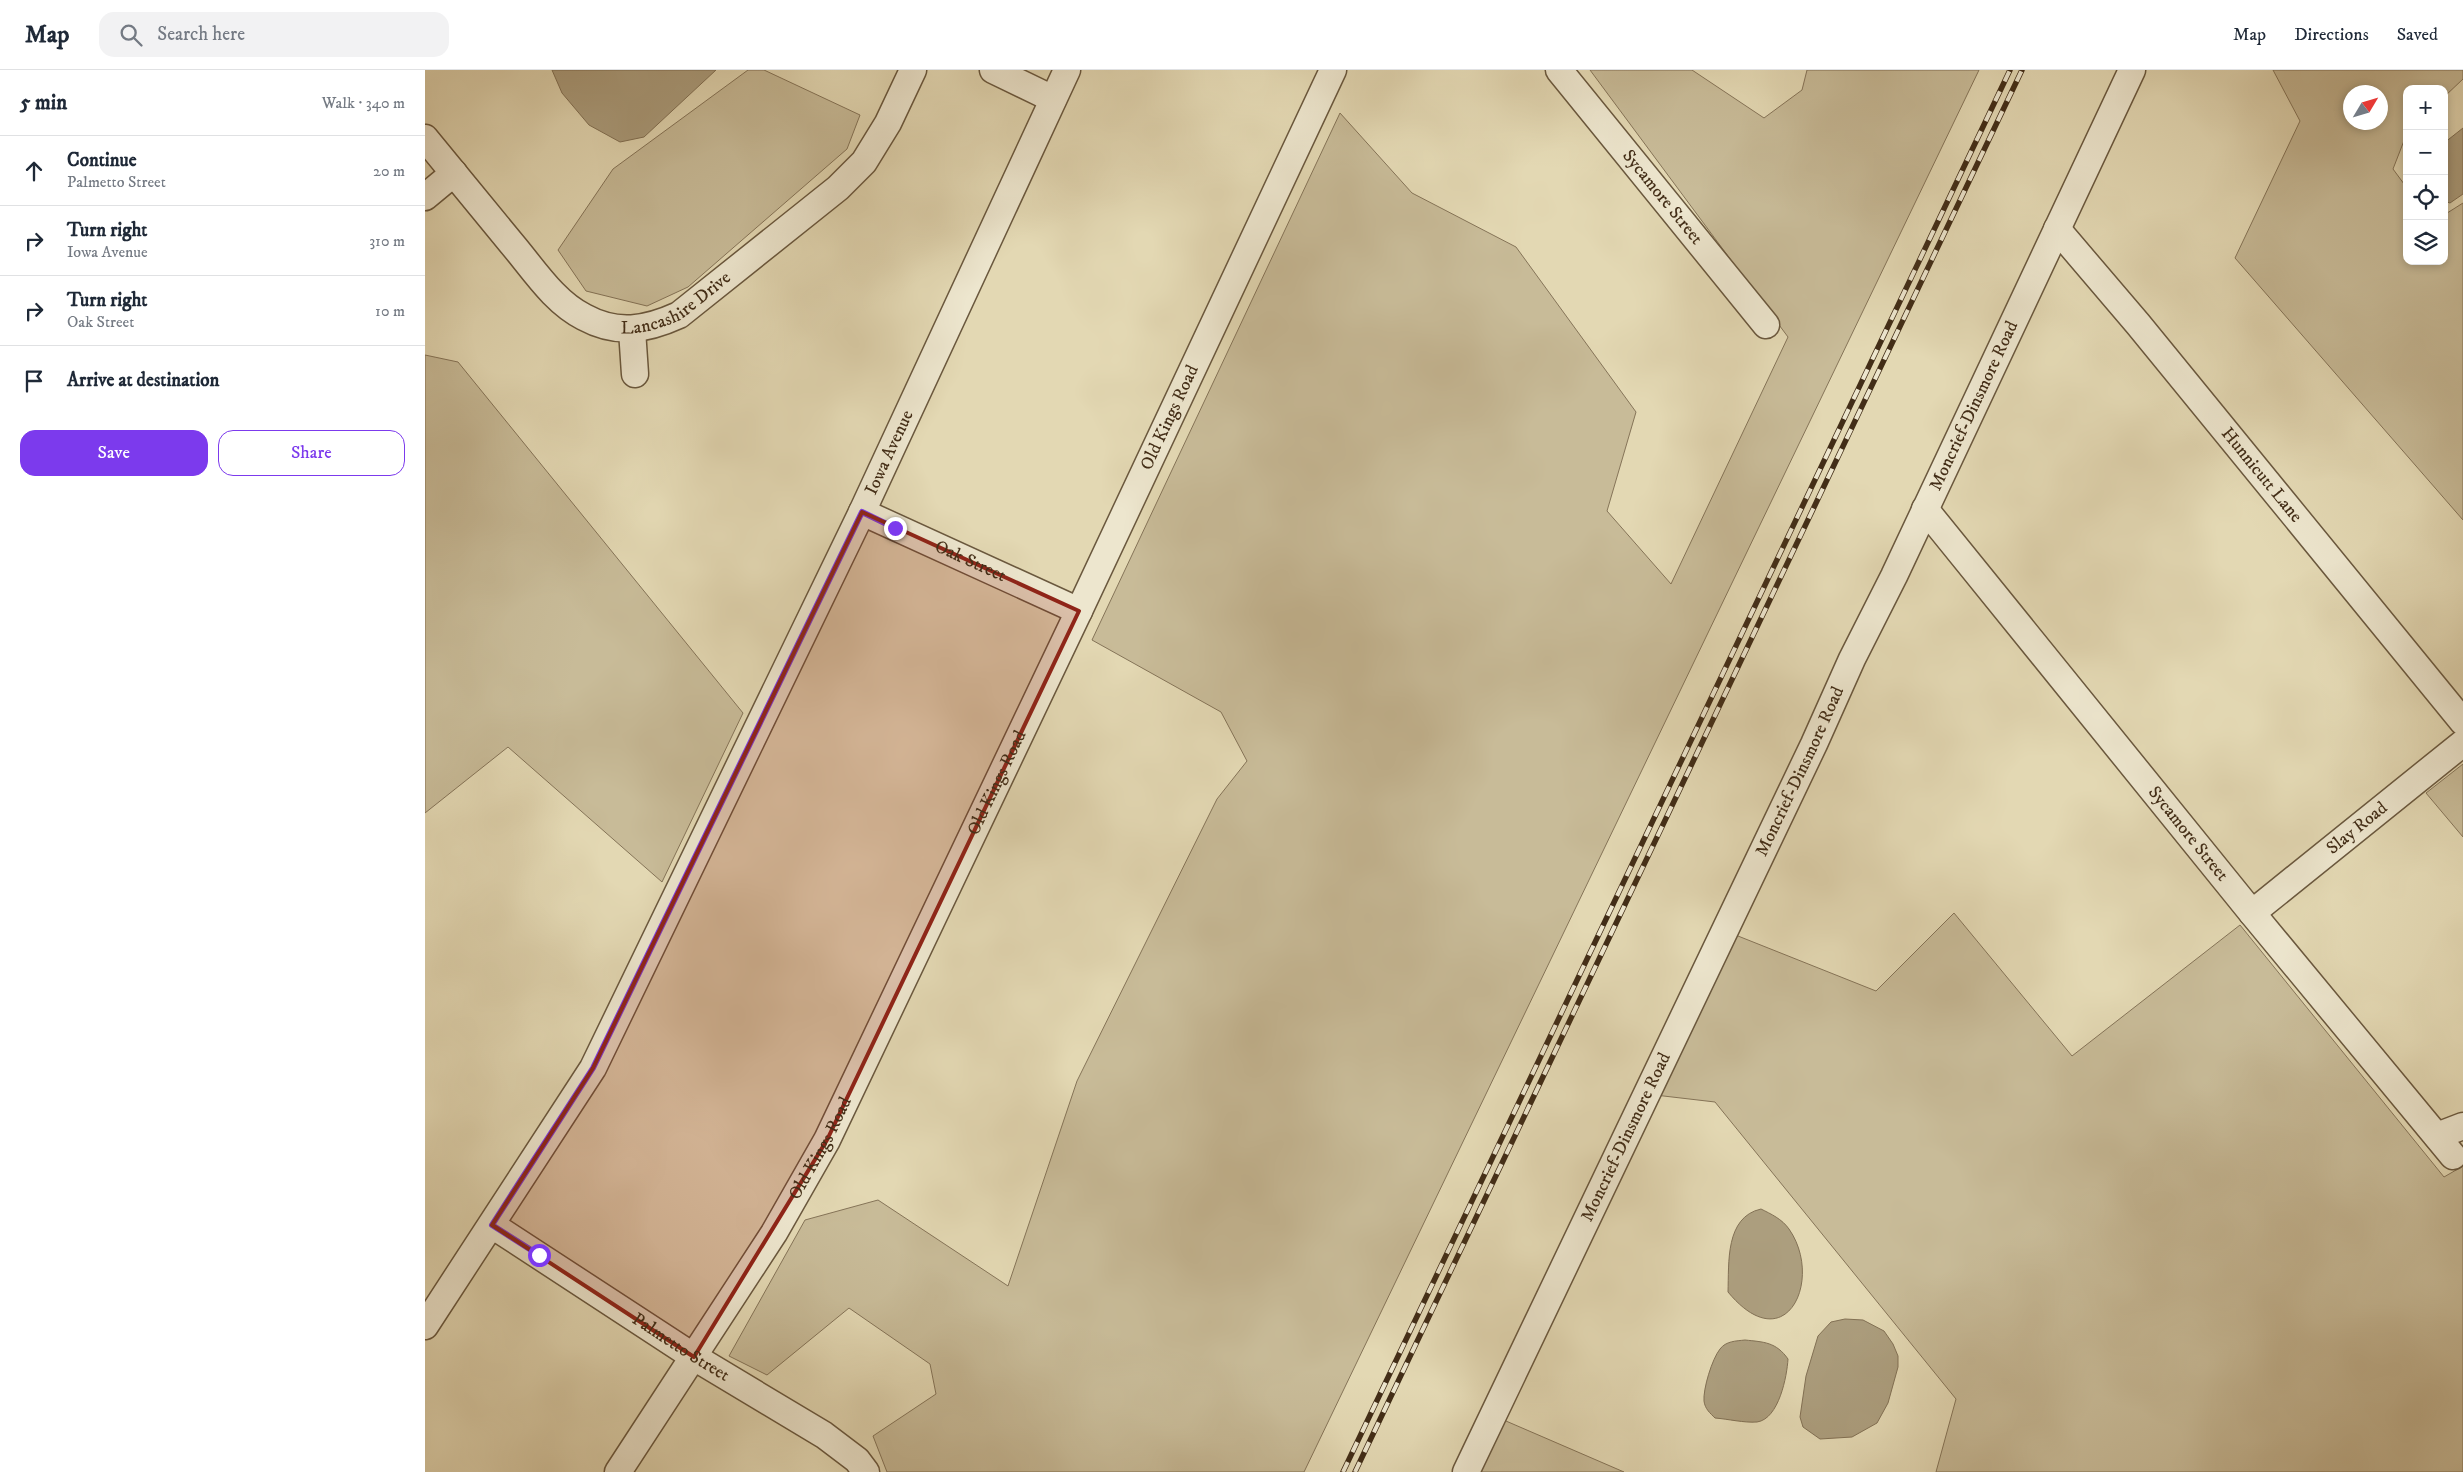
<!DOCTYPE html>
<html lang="en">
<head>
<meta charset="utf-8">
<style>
  :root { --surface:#fff; --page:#f2f2f3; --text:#1f2937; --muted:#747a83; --line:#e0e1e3; --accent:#7c3aed }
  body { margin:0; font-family:"IM FELL DW Pica",serif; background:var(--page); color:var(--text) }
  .controls { position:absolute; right:15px; top:15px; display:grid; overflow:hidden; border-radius:10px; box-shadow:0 2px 8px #0003 }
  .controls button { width:45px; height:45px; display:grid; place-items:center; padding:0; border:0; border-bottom:1px solid var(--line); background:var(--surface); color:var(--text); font:25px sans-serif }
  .compass { position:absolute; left:1918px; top:15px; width:45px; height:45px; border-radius:50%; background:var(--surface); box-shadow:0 2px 8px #0003; rotate:52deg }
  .stop { position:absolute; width:15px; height:15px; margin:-11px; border:4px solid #7c3aed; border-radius:50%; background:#fff }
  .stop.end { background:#7c3aed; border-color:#fff; box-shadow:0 1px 5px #0008 }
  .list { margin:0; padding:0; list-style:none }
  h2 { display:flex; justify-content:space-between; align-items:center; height:65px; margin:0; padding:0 20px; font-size:21px }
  h2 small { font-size:16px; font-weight:400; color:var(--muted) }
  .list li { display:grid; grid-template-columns:32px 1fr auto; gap:15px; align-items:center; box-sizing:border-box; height:70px; padding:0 20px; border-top:1px solid var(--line) }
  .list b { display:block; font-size:19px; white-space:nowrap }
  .list p { margin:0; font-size:16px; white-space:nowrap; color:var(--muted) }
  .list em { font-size:16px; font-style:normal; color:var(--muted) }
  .actions { display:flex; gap:10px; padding:15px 20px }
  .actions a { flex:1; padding:11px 0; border:1px solid var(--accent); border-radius:15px; text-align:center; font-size:18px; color:var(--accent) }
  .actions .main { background:var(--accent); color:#fff }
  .icon { flex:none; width:28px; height:28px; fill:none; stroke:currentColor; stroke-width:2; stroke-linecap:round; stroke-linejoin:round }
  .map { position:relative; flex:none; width:2038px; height:1402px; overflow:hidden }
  header { display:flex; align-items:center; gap:30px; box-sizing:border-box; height:70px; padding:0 25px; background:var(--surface); border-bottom:1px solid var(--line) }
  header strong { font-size:24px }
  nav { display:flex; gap:28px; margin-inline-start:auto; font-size:18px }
  .search { width:350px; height:45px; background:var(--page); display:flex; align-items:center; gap:12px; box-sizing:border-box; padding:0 18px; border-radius:15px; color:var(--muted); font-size:19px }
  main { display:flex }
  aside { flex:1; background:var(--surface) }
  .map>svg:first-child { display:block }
  .green { fill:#c8bb98; stroke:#857458; fill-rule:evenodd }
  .water { fill:#ac9e7e; stroke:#827155 }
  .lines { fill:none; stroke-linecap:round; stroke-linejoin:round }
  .minor-casing { stroke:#6a583e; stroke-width:29 }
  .minor { stroke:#ede6ce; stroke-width:26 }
  .rail-casing { stroke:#422d17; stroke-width:5.5 }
  .rail { stroke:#ede6ce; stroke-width:4; stroke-dasharray:11; stroke-linecap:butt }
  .route { stroke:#7c3aed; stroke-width:6 }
  .marked { fill:#8f2418; fill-opacity:0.2; stroke:#8f2418; stroke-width:4; stroke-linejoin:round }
  .labels { text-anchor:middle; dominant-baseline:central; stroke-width:4; stroke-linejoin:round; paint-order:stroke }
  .street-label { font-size:18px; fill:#422d17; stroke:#ede6ce }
</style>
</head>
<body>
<header>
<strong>Map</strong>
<div class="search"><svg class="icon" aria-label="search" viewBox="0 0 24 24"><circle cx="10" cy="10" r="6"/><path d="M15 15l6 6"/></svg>Search here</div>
<nav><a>Map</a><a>Directions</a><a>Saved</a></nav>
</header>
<main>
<aside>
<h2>5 min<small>Walk · 340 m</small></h2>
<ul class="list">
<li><svg class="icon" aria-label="ahead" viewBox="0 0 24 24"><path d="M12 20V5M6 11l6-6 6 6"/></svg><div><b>Continue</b><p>Palmetto Street</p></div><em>20 m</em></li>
<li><svg class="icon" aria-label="right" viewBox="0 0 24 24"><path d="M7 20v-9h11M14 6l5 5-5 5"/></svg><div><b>Turn right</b><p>Iowa Avenue</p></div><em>310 m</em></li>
<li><svg class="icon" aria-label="right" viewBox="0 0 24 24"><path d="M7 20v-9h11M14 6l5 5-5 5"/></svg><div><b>Turn right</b><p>Oak Street</p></div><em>10 m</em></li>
<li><svg class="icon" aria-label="arrive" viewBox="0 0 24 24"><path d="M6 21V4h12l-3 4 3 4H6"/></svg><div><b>Arrive at destination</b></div></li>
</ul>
<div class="actions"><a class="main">Save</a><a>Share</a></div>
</aside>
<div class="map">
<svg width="2038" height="1402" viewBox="0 0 2038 1402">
  <rect width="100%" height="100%" fill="#e3d8b3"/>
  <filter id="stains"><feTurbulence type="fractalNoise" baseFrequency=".004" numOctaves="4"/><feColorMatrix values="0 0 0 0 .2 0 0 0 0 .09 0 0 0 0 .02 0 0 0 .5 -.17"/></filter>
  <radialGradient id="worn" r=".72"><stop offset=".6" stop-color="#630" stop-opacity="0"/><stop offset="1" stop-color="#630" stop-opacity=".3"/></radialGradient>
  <!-- green -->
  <g class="green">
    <path d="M323 0H339L435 45 422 79 263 217 222 236 161 221 133 180 188 99Z"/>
    <path d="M1165 0H1267L1339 48 1377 20 1382 0H1554L879 1402H462L448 1366 511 1324 505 1294 424 1238 342 1305 304 1286 380 1150 453 1130 583 1216 652 1011 792 729 822 691 796 642 667 570 915 43 987 123 1091 177 1211 342 1182 441 1246 514 1363 267Z"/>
    <path d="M1848 0H2038V9L2019 27V19H1982V63L1968 99 1982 118V191H2019V145L2038 133V450L1810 188 1875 51ZM1926 22H1956V52H1926Z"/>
    <path d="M0 285 33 292 318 643 237 812 83 677 0 743Z"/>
    <path d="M2038 694V767L2001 723Z"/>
    <path d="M1529 843 1647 986 1815 855 2019 1107 2038 1096V1402H1511L1531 1329 1290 1032 1230 1025 1308 864 1451 921Z"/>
    <path d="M1074 1348 1199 1402H1049Z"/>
  </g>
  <!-- water -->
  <g class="water">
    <path d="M127 0H291L219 67 195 72 164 55 137 23Z"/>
    <path d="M2038 58V124L2025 133 2019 131V73Z"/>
    <path d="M1336 1139C1346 1144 1357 1149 1364 1159 1399 1209 1361 1292 1303 1222 1304 1193 1300 1147 1336 1139Z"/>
    <path d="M1420 1249 1438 1250 1459 1261 1468 1274 1473 1286V1297L1463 1333 1452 1353 1427 1367 1395 1369 1378 1357 1375 1347 1381 1306 1393 1266 1406 1252Z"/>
    <path d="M1320 1270C1339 1272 1351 1272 1363 1289 1362 1306 1354 1349 1332 1352 1319 1353 1303 1349 1290 1348 1285 1343 1280 1339 1279 1331 1278 1319 1287 1289 1295 1279 1301 1271 1311 1271 1320 1270Z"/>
  </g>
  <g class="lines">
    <!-- minor casing -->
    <g class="minor-casing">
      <g id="minor">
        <path d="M568 0 628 29"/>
        <path id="s1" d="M1134 0 1341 255"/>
        <path id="s2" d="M0 68C29 103 58 139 87 174 109 200 129 232 159 247 192 265 221 260 254 245L413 118 439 92 463 53 488 0"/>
        <path d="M0 127 29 103"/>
        <path id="s3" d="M1632 159 1713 254 2038 652"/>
        <path d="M207 260 210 304"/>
        <path id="s4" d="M1500 439 1827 843 2028 1086"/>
        <path id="s5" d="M437 442 654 541"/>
        <path id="s6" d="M1827 843 2038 673"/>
        <path d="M2012 1066 2038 1056"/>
        <path id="s7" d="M67 1155 269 1287 399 1365 432 1390 441 1402"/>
        <path id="s8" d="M0 1256 168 998 437 442 642 0"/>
        <path id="s9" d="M193 1402 349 1163 402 1070 654 541 908 0"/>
        <path id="s10" d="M1041 1402 1389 674 1427 589 1469 506 1707 0"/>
      </g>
    </g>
    <!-- minor -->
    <use href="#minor" class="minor"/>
    <!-- rail casing -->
    <g class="rail-casing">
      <g id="rail">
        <path d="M918 1402 1585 0"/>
        <path d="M930 1402 1597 0"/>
      </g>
    </g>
    <!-- rail -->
    <use href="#rail" class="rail"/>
  </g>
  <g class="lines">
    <!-- route -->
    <path class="route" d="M114 1185 67 1155 168 998 437 442 470 458"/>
  </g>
  <!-- marked area -->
  <path class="marked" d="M437 442 654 541 402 1070 269 1287 67 1155 168 998Z"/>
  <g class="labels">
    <!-- street labels -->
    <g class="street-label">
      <text stroke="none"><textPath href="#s1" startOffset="164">Sycamore Street</textPath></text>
      <text stroke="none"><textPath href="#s2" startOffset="341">Lancashire Drive</textPath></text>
      <text stroke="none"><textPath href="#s10" startOffset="1181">Moncrief-Dinsmore Road</textPath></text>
      <text stroke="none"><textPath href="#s9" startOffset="1192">Old Kings Road</textPath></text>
      <text stroke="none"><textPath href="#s8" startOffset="991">Iowa Avenue</textPath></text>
      <text stroke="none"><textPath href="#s3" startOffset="320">Hunnicutt Lane</textPath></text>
      <text stroke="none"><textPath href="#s5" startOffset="119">Oak Street</textPath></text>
      <text stroke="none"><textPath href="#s10" startOffset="776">Moncrief-Dinsmore Road</textPath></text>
      <text stroke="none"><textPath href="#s9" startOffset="788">Old Kings Road</textPath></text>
      <text stroke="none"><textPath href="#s6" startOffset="135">Slay Road</textPath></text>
      <text stroke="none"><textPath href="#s4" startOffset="418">Sycamore Street</textPath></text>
      <text stroke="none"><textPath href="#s10" startOffset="371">Moncrief-Dinsmore Road</textPath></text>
      <text stroke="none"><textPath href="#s9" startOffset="382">Old Kings Road</textPath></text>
      <text stroke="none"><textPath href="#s7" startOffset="225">Palmetto Street</textPath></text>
    </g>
  </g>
  <rect width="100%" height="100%" filter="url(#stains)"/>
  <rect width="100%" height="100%" fill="url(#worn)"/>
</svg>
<div class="controls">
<button>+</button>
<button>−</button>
<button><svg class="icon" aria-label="locate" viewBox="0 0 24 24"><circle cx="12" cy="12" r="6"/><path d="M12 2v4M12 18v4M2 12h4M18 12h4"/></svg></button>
<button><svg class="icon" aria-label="layers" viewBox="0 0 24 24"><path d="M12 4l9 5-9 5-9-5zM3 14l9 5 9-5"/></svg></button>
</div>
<svg class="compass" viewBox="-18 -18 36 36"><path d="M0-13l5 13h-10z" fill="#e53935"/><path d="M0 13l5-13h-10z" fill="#747a83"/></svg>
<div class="stop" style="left:114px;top:1185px"></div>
<div class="stop end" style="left:470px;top:458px"></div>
</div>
</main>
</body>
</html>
